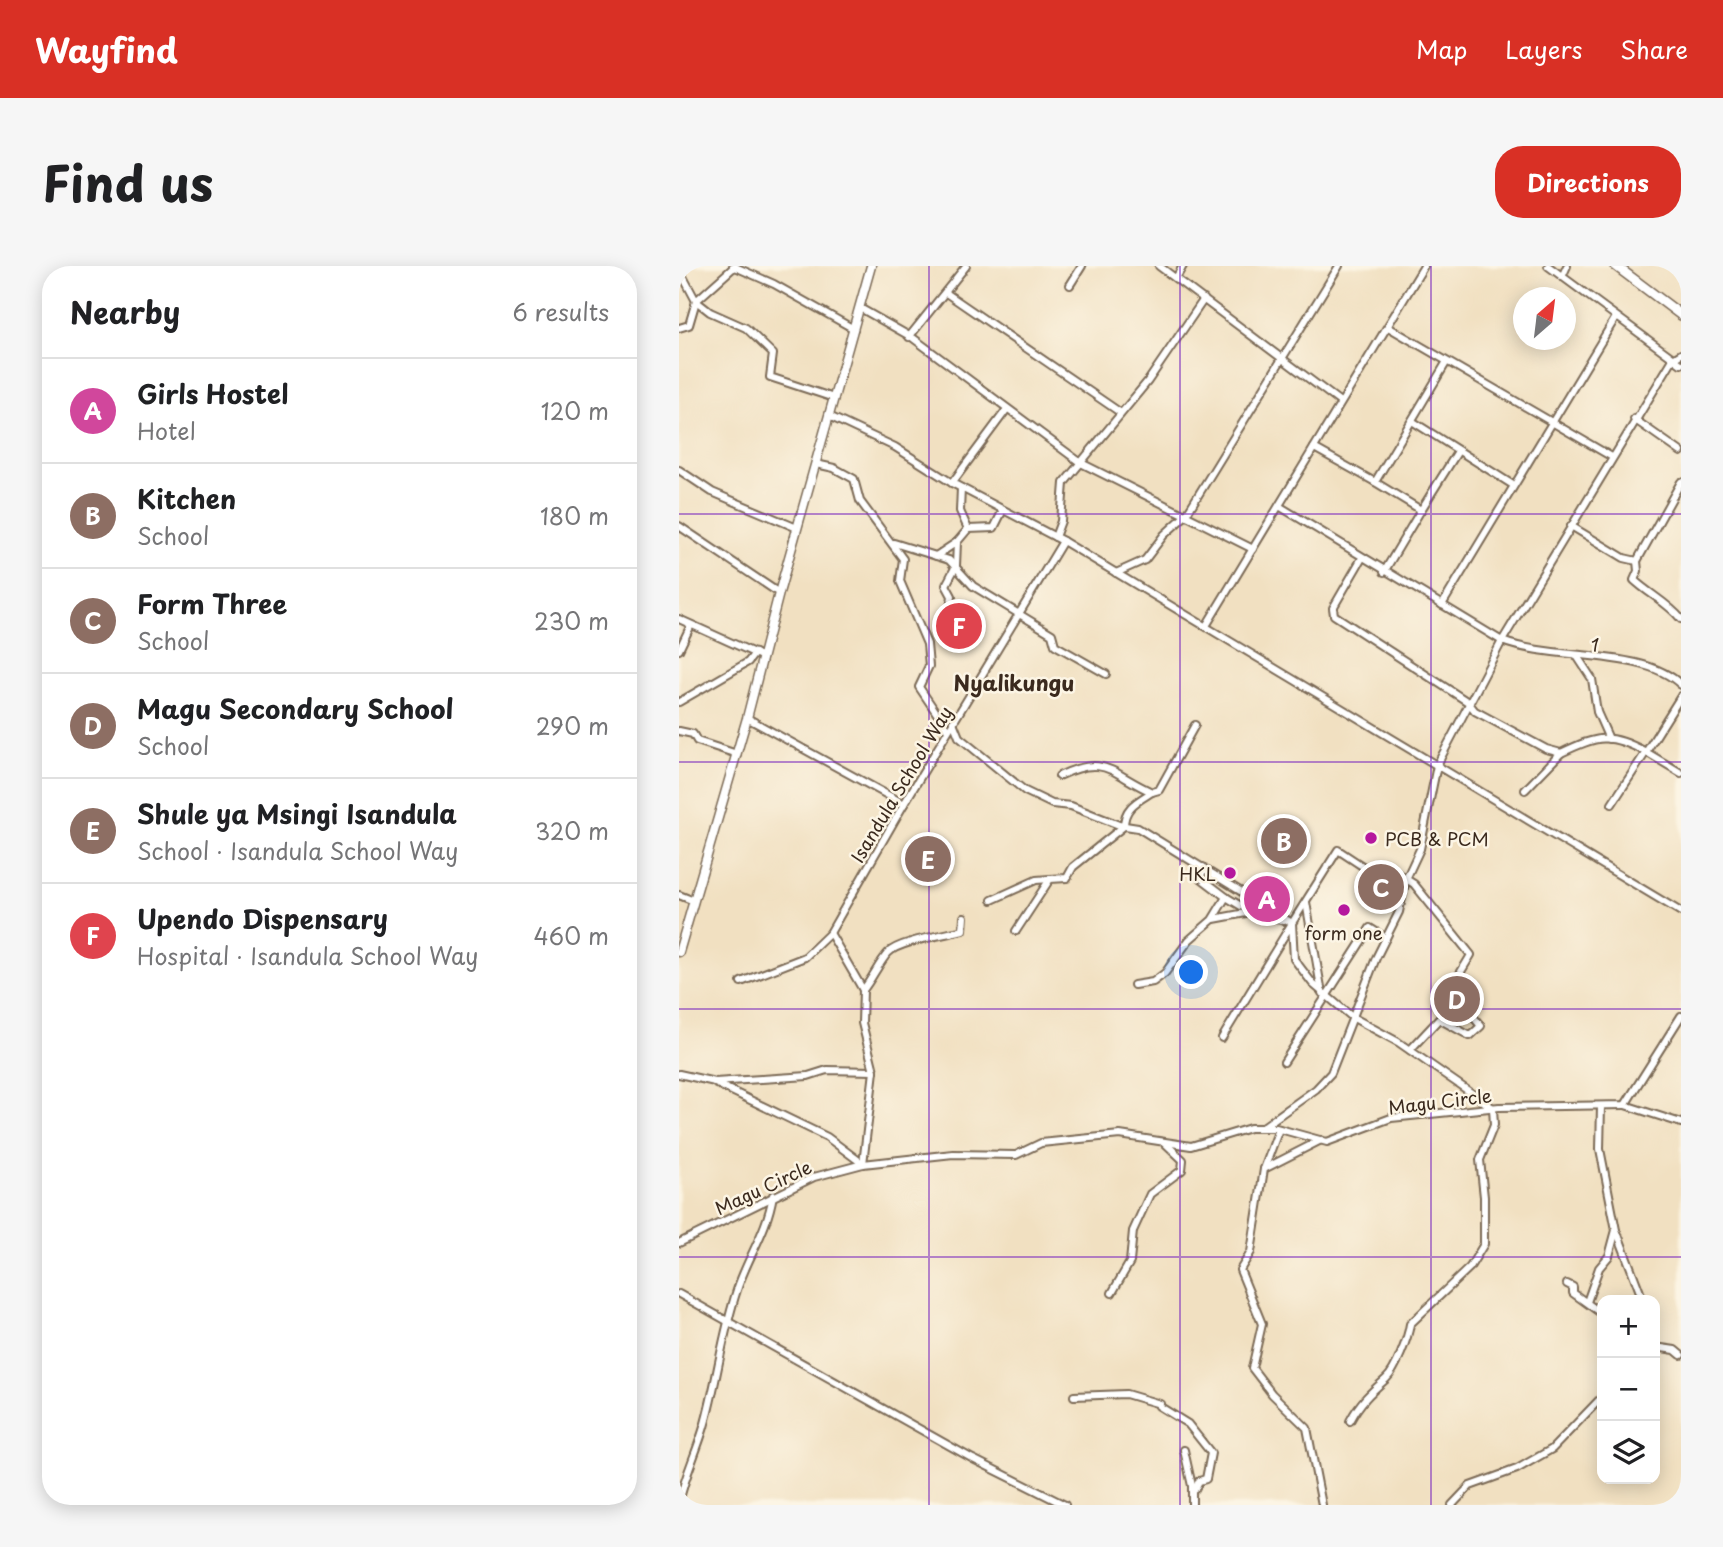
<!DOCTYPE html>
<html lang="en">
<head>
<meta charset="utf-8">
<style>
  :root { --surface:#fff; --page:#f6f6f6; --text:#202124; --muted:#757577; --line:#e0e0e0; --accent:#d93025 }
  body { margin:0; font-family:"Playpen Sans",sans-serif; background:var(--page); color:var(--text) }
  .controls { position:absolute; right:21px; bottom:21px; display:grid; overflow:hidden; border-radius:14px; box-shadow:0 4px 18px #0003 }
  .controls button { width:63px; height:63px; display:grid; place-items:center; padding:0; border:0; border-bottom:2px solid var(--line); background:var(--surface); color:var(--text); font:35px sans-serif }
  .compass { position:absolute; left:834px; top:21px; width:63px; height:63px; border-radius:50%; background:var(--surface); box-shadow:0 4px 18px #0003; rotate:28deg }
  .you { position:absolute; left:513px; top:707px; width:24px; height:24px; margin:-18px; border:5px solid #fff; border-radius:50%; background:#1a73e8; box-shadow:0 0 0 10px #1a73e833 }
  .badge { display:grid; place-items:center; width:46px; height:46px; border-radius:50%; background:var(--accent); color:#fff; font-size:23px; font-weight:700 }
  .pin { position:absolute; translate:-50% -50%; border:4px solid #fff; box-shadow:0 2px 7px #0006 }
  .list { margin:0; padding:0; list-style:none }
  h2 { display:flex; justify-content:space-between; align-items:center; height:91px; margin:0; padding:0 28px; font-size:30px }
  h2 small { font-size:23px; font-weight:400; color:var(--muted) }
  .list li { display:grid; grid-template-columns:46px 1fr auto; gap:21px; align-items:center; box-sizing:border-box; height:105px; padding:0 28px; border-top:2px solid var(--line) }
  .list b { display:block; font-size:26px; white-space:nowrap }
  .list p { margin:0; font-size:23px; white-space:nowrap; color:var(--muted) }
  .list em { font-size:23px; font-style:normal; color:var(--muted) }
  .icon { flex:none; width:38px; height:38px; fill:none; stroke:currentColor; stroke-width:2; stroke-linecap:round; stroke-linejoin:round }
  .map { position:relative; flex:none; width:1002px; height:1239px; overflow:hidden; border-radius:28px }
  header { display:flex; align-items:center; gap:42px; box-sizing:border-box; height:98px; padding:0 35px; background:var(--accent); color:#fff }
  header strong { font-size:33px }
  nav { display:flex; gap:38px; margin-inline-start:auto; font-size:24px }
  .intro { display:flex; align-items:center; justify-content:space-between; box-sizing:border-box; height:168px; padding:0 42px }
  h1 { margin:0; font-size:49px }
  .button { padding:18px 32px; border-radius:28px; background:var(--accent); color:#fff; font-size:24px; font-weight:700 }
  main { display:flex; gap:42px; padding:0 42px }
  aside { flex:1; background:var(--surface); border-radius:28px; box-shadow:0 4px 18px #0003 }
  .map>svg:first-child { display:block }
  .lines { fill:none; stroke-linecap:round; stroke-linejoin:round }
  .minor-casing { stroke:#7b6a57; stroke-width:10 }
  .major-casing { stroke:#7b6a57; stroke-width:11 }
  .highway-casing { stroke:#7b6a57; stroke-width:12 }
  .minor { stroke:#fff; stroke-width:6 }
  .major { stroke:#fff; stroke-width:8 }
  .highway { stroke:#fff; stroke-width:9 }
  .grid { fill:none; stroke:#7b2cbf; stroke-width:2; stroke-opacity:0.55 }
  .poi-dot { fill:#b5179e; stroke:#fcf5e5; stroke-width:2.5 }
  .labels { text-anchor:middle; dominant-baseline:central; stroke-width:5; stroke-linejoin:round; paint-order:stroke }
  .street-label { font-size:18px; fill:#3b2a1e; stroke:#fcf5e5 }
  .poi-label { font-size:18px; fill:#3b2a1e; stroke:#fcf5e5; text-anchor:start }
  .quarter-label { font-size:21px; font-weight:bold; fill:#3b2a1e; stroke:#fcf5e5 }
</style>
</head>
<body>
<header>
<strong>Wayfind</strong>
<nav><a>Map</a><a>Layers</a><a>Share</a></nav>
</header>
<div class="intro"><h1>Find us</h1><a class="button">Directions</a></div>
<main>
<aside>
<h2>Nearby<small>6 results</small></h2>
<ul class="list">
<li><span class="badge" style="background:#d1479c">A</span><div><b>Girls Hostel</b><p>Hotel</p></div><em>120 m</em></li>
<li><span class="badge" style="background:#8d6e63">B</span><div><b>Kitchen</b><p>School</p></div><em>180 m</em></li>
<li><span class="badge" style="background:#8d6e63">C</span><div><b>Form Three</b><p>School</p></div><em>230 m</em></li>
<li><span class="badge" style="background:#8d6e63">D</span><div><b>Magu Secondary School</b><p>School</p></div><em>290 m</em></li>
<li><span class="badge" style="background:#8d6e63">E</span><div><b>Shule ya Msingi Isandula</b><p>School · Isandula School Way</p></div><em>320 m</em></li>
<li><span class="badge" style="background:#e0444e">F</span><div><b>Upendo Dispensary</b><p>Hospital · Isandula School Way</p></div><em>460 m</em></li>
</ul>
</aside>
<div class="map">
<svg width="1002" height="1239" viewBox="0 0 1002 1239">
  <rect width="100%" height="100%" fill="#fcf5e5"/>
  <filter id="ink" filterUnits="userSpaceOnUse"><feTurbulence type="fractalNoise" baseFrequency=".0143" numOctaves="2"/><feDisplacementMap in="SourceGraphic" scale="14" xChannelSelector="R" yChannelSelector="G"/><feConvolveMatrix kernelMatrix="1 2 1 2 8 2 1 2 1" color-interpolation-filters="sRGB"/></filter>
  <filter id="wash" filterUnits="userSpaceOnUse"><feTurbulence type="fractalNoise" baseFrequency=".00686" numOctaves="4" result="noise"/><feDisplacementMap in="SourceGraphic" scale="28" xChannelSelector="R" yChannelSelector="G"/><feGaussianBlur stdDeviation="1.57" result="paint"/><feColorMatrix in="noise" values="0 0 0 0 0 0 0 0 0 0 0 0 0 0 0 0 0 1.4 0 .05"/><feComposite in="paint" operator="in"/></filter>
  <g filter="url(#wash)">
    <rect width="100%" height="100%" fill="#f1e0c1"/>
  </g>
  <g filter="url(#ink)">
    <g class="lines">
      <!-- minor casing -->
      <g class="minor-casing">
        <g id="minor">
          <path d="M54 0 95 18 175 63"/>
          <path d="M480 0 661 136"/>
          <path d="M869 0 1002 98"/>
          <path d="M0 3 17 35 31 46 67 62 94 88 91 111 155 132"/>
          <path d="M883 11 888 0"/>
          <path d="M497 12 504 0"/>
          <path d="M391 19 403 0"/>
          <path d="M267 27 442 147"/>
          <path d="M181 42 234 72 402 197 574 283"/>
          <path d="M709 61 933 191"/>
          <path d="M0 62 10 59 17 35 55 1"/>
          <path d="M230 71 287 0"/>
          <path d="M150 150 216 181 273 217 384 275 1002 646"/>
          <path d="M955 153 1002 186"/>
          <path d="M733 155 834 219"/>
          <path d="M635 182 696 216"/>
          <path d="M137 198 155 202 175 213 181 235 224 293 221 315 248 378 250 400 240 421 269 464"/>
          <path d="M0 204 33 226 118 262"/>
          <path d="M273 217 328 143"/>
          <path d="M282 222 281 245 289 263"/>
          <path d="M600 240 823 375C874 395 965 382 1002 419"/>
          <path d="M742 244 779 185"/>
          <path d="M0 260 100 327"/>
          <path d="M892 260 945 292 958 295 1002 216"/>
          <path d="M376 271 382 255 385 217 469 115 525 33"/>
          <path d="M215 277 257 290 278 276 289 263 315 262 324 244"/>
          <path d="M257 290 270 294 294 320 373 368 376 379 427 408"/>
          <path d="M683 292 654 342 655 349 789 436 796 445 867 483 882 487C920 469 930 467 967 486L933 538"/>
          <path d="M958 295 959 305 955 314C970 328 989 337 1002 353"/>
          <path d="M705 306 742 244 696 216 767 97"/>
          <path d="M437 307 466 294 485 269 507 249 660 0"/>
          <path d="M763 339 937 51"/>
          <path d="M271 343 273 330 267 319 277 300 278 276"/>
          <path d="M0 353 84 391"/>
          <path d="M527 360 745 0"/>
          <path d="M0 384 12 359"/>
          <path d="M898 390 913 413 918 446 930 473"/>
          <path d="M1002 430 967 486 1002 507"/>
          <path d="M0 436 69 396 76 387"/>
          <path d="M68 452 225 538"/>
          <path d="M274 456 280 471 346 525 373 538 392 540 440 559 459 562 613 657"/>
          <path d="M0 465 14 468 18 475 58 488"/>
          <path d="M380 510C427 487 432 508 473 526L480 524 516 459"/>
          <path d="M846 524 882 487"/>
          <path d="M0 629 15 635"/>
          <path d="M547 631 572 646"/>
          <path d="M313 634 357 614 371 613"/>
          <path d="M627 636 643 727"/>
          <path d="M535 653 572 646 605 655"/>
          <path d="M613 657 659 584 712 619 719 608 735 618 792 689 774 719 776 729 802 760 791 770 760 753 731 784"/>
          <path d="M337 665 371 613 388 612 394 601 445 560C445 541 459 535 473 526"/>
          <path d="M151 667 184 724 183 757 195 805 184 898"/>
          <path d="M62 716 126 691 151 667 225 538 384 275"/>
          <path d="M455 719 474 716 486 707 510 674 533 654 547 631 522 612 524 601"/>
          <path d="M184 724C193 713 200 697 209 687 220 675 266 669 284 664L285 651"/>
          <path d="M543 772 613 657 615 693 634 718 673 751 719 776 814 842 815 859 801 894 805 931V978L791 1001 731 1058C729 1072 717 1104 707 1113 691 1127 681 1136 671 1155"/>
          <path d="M605 796 691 662 707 672"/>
          <path d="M0 808 36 816 129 810 148 804 195 805"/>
          <path d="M36 817 148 871 184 898"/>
          <path d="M946 839 1002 857"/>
          <path d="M584 861 637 823 652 807 697 692 720 646 727 613 741 583 758 499 823 375 994 93 1002 88"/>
          <path d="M642 874 585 903 572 986 561 1004 583 1058 573 1102 593 1128 628 1162 643 1239"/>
          <path d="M585 903 600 863"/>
          <path d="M938 966 964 1034"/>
          <path d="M0 977 135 911 184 898 274 888 337 889 362 877 441 869 512 880 571 862H597L648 876 712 852 820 841 946 839 1002 750"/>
          <path d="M888 1018 894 1021V1027L923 1048"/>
          <path d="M433 1027 451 996 454 965 471 928 503 904 504 894 486 877"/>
          <path d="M0 1028 294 1193 386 1239"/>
          <path d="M908 1036 920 1002 930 990 937 964 921 883 922 840"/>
          <path d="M976 1081 996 1084 1002 1089"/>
          <path d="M395 1130 447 1128 481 1138"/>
          <path d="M480 1140 509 1158 532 1187 527 1213 520 1215 516 1223 513 1220V1239"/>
          <path d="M505 1184 513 1220"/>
          <path d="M0 1237C6 1209 17 1188 25 1161 38 1116 43 1069 58 1024 69 990 88 966 94 929"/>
          <path d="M773 1239 791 1220 838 1203 873 1183 923 1131"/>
        </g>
      </g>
      <!-- major casing -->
      <g class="major-casing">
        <path id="major" d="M0 686 68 452 100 327 192 0"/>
      </g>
      <!-- highway casing -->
      <g class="highway-casing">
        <path id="highway" d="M937 0 1002 49"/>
      </g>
      <!-- minor -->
      <use href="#minor" class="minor"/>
      <!-- major -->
      <use href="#major" class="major"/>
      <!-- highway -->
      <use href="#highway" class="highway"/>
    </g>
  </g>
  <!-- grid -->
  <path class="grid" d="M250 0V1239M501 0V1239M752 0V1239M0 248H1002M0 496H1002M0 743H1002M0 991H1002"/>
  <!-- markers -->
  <g class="poi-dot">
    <circle cx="692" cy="572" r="7"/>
    <circle cx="551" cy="607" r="7"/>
    <circle cx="665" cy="644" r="7"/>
  </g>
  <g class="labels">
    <!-- street labels -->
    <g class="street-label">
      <text transform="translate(916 378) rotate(7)">1</text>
      <text transform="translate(222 518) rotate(-59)">Isandula School Way</text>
      <text transform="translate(761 835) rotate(-7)">Magu Circle</text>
      <text transform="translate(84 921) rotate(-25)">Magu Circle</text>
    </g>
    <!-- poi labels -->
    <g class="poi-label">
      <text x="706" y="572">PCB &amp; PCM</text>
      <text x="537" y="607" text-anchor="end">HKL</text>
      <text x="665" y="666" text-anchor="middle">form one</text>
    </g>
    <!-- quarter labels -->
    <g class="quarter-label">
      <text x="335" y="416">Nyalikungu</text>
    </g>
  </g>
</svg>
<div class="controls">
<button>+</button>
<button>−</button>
<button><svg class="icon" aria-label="layers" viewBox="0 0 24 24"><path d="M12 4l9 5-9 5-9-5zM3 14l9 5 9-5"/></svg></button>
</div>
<svg class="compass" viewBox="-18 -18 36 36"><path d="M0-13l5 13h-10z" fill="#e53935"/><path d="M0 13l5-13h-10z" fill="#757577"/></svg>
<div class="you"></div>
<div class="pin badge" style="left:588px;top:633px;background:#d1479c">A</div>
<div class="pin badge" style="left:605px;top:575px;background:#8d6e63">B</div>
<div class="pin badge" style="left:702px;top:621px;background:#8d6e63">C</div>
<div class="pin badge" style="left:778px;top:733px;background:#8d6e63">D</div>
<div class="pin badge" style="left:249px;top:593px;background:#8d6e63">E</div>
<div class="pin badge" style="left:280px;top:360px;background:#e0444e">F</div>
</div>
</main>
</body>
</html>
